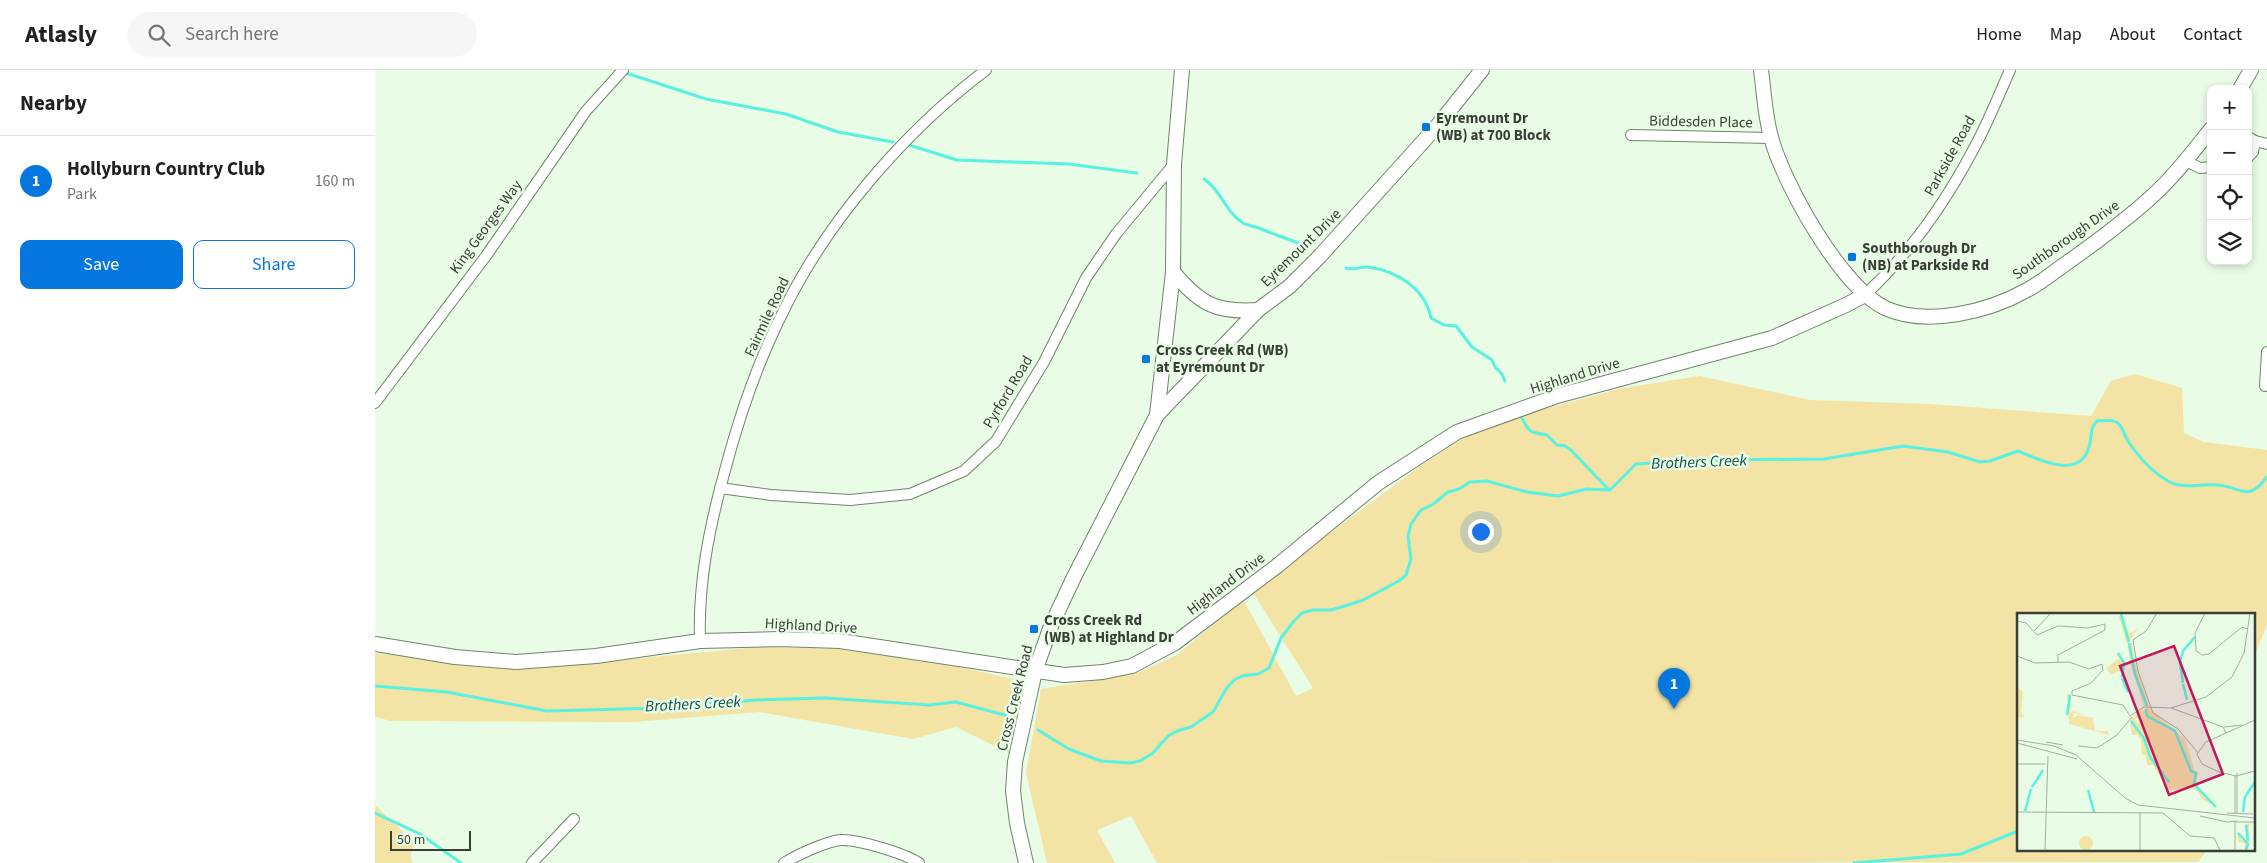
<!DOCTYPE html>
<html lang="en">
<head>
<meta charset="utf-8">
<style>
  :root { --surface:#fff; --page:#f6f6f6; --text:#202124; --muted:#757577; --line:#e0e0e0; --accent:#0577de }
  body { margin:0; font-family:"Source Sans 3",sans-serif; background:var(--page); color:var(--text) }
  .controls { position:absolute; right:15px; top:15px; display:grid; overflow:hidden; border-radius:10px; box-shadow:0 2px 8px #0003 }
  .controls button { width:45px; height:45px; display:grid; place-items:center; padding:0; border:0; border-bottom:1px solid var(--line); background:var(--surface); color:var(--text); font:25px sans-serif }
  .scale { position:absolute; left:15px; bottom:12px; width:81px; box-sizing:border-box; padding-left:5px; border:2px solid #383f36; border-top:0; font-size:14px; line-height:18px; white-space:nowrap; color:#383f36; -webkit-text-stroke:4px #e9fce5; paint-order:stroke }
  .you { position:absolute; left:1105px; top:461px; width:18px; height:18px; margin:-12px; border:4px solid #fff; border-radius:50%; background:#1a73e8; box-shadow:0 0 0 8px #1a73e833 }
  .badge { display:grid; place-items:center; width:32px; height:32px; border-radius:50%; background:var(--accent); color:#fff; font-size:16px; font-weight:700 }
  .pin { position:absolute; translate:-50% -41px; filter:drop-shadow(0 1px 2px #0008) }
  .pin::after { content:''; position:absolute; top:26px; width:18px; height:15px; background:inherit; clip-path:polygon(0 0,100% 0,50% 100%) }
  .list { margin:0; padding:0; list-style:none }
  h2 { display:flex; justify-content:space-between; align-items:center; height:65px; margin:0; padding:0 20px; font-size:21px }
  h2 small { font-size:16px; font-weight:400; color:var(--muted) }
  .list li { display:grid; grid-template-columns:32px 1fr auto; gap:15px; align-items:center; box-sizing:border-box; height:90px; padding:0 20px; border-top:1px solid var(--line) }
  .list b { display:block; font-size:19px; white-space:nowrap }
  .list p { margin:0; font-size:16px; white-space:nowrap; color:var(--muted) }
  .list em { font-size:16px; font-style:normal; color:var(--muted) }
  .actions { display:flex; gap:10px; padding:15px 20px }
  .actions a { flex:1; padding:11px 0; border:1px solid var(--accent); border-radius:10px; text-align:center; font-size:18px; color:var(--accent) }
  .actions .main { background:var(--accent); color:#fff }
  .icon { flex:none; width:28px; height:28px; fill:none; stroke:currentColor; stroke-width:2; stroke-linecap:round; stroke-linejoin:round }
  .map { position:relative; flex:none; width:1892px; height:793px; overflow:hidden }
  header { display:flex; align-items:center; gap:30px; box-sizing:border-box; height:70px; padding:0 25px; background:var(--surface); border-bottom:1px solid var(--line) }
  header strong { font-size:24px }
  nav { display:flex; gap:28px; margin-inline-start:auto; font-size:18px }
  .search { width:350px; height:45px; background:var(--page); display:flex; align-items:center; gap:12px; box-sizing:border-box; padding:0 18px; border-radius:28px; color:var(--muted); font-size:19px }
  main { display:flex }
  aside { flex:1; background:var(--surface) }
  .map>svg:first-child { display:block }
  .green { fill:#f3e3a4 }
  .lines { fill:none; stroke-linecap:round; stroke-linejoin:round }
  .stream { stroke:#59f1e2; stroke-width:3 }
  .street-casing { stroke:#72836e; stroke-width:12 }
  .secondary-casing { stroke:#72836e; stroke-width:16 }
  .street { stroke:#fff; stroke-width:10 }
  .secondary { stroke:#fff; stroke-width:14 }
  .poi-dot { fill:#0577de; stroke:#e9fce5; stroke-width:2 }
  .labels { text-anchor:middle; dominant-baseline:central; stroke-width:5; stroke-linejoin:round; paint-order:stroke }
  .poi-label { font-size:15px; font-weight:bold; fill:#383f36; stroke:#e9fce5; text-anchor:start }
  .street-label { font-size:15px; fill:#383f36; stroke:#e9fce5 }
  .water-label { font-size:16px; font-style:italic; fill:#0e514b; stroke:#e9fce5 }
  .inset-river { fill:none; stroke:#59f1e2; stroke-width:2.5 }
  .inset-road { fill:none; stroke:#a2b09f; stroke-width:1 }
  .view { fill:#c2185b; fill-opacity:0.15; stroke:#c2185b; stroke-width:2.5 }
  .inset-edge { fill:none; stroke:#383f36; stroke-width:2.5 }
</style>
</head>
<body>
<header>
<strong>Atlasly</strong>
<div class="search"><svg class="icon" aria-label="search" viewBox="0 0 24 24"><circle cx="10" cy="10" r="6"/><path d="M15 15l6 6"/></svg>Search here</div>
<nav><a>Home</a><a>Map</a><a>About</a><a>Contact</a></nav>
</header>
<main>
<aside>
<h2>Nearby<small></small></h2>
<ul class="list">
<li><span class="badge">1</span><div><b>Hollyburn Country Club</b><p>Park</p></div><em>160 m</em></li>
</ul>
<div class="actions"><a class="main">Save</a><a>Share</a></div>
</aside>
<div class="map">
<svg width="1892" height="793" viewBox="0 0 1892 793">
  <rect width="100%" height="100%" fill="#e9fce5"/>
  <!-- green -->
  <g class="green">
    <path d="M1760 304 1807 318 1809 363 1829 372 1892 380V555L1878 590V544H1643V779H1833L1823 792 782 793 756 746 722 760 740 793H672L651 703 666 619 763 603 802 585 868 529 921 626 938 618 877 521 1048 394 1109 355 1248 318 1325 306 1435 330 1554 334 1716 346 1736 311Z"/>
    <path d="M384 577 465 579 584 597 647 611 634 683 581 657 538 669 384 642 259 652 16 651 0 647V583L160 598Z"/>
    <path d="M0 735 40 773 36 784 37 793H0Z"/>
  </g>
  <g class="lines">
    <!-- stream -->
    <g class="stream">
      <path d="M248 2 331 29 411 44 463 62 518 72"/>
      <path d="M534 75 582 90 694 94 762 103"/>
      <path d="M829 109C847 121 851 143 868 153 873 156 881 156 886 159 898 164 911 168 923 173"/>
      <path d="M971 198C979 201 985 196 993 197 1022 201 1050 218 1056 248L1069 255 1081 256 1097 277 1117 290 1120 297 1127 304 1130 311"/>
      <path d="M1147 348C1154 364 1157 362 1172 365L1182 375 1190 376 1196 380 1234 420"/>
      <path d="M0 616 72 622 172 641 284 638 381 630 450 628 554 635 581 632 637 647"/>
      <path d="M663 660 694 679 726 691 755 693 765 691 778 683 793 666 802 661 816 657 838 642 851 619 859 610 867 606 883 604 894 598 906 568 918 552 927 543 938 540H956L970 536 988 530 1024 511 1031 505 1036 489 1033 466 1036 454 1046 440 1057 435 1073 422 1084 419 1095 412 1112 411 1152 422 1183 426 1212 419 1235 420 1261 394 1327 390 1449 389 1528 376 1573 382 1605 392 1615 391 1643 381C1661 388 1702 410 1713 380 1718 369 1713 360 1722 351 1728 351 1736 349 1741 352 1747 354 1749 365 1753 371 1763 386 1777 402 1793 411 1808 420 1826 413 1842 415 1867 417 1873 433 1892 407"/>
      <path d="M0 743 45 764 86 793"/>
      <path d="M1479 793 1586 784 1643 761"/>
    </g>
    <!-- street casing -->
    <g class="street-casing">
      <g id="street">
        <path d="M1256 65 1396 68"/>
        <path d="M1873 67 1880 71 1892 74"/>
        <path d="M1873 87 1878 82 1880 71"/>
        <path d="M1811 91 1825 98 1836 97"/>
        <path d="M1490 225C1534 184 1570 133 1598 80 1612 55 1623 27 1635 0"/>
        <path d="M1890 316 1892 282"/>
        <path d="M0 333 111 186 211 41 248 0"/>
        <path d="M345 418 396 425 475 430 535 424 589 401 621 371 669 292 711 208 741 164 799 94"/>
        <path d="M325 571C323 514 334 459 349 404 363 350 382 294 407 244 451 152 530 61 611 0"/>
        <path d="M157 793 199 749"/>
        <path d="M409 793C422 785 452 771 466 770 483 769 531 784 544 793"/>
      </g>
    </g>
    <!-- secondary casing -->
    <g class="secondary-casing">
      <g id="secondary">
        <path d="M1386 0C1389 22 1390 46 1396 67 1408 113 1466 217 1510 238 1551 257 1613 242 1652 220 1664 214 1675 205 1686 197 1716 176 1746 154 1773 130 1797 109 1816 84 1836 59"/>
        <path d="M1865 19 1876 0"/>
        <path d="M798 202C825 234 841 243 883 240"/>
        <path d="M782 345 798 202 799 94 807 0"/>
        <path d="M0 574 80 587 141 592 221 586 325 571 404 569 465 571 689 605 728 602 757 596 800 573 902 496 1003 413 1082 362 1182 326 1397 268 1471 235 1490 225"/>
        <path d="M651 793 642 753 638 721 640 692 660 601 676 556 699 507 782 345 883 240 915 216 945 186 1063 55 1107 0"/>
      </g>
    </g>
    <!-- street -->
    <use href="#street" class="street"/>
    <!-- secondary -->
    <use href="#secondary" class="secondary"/>
  </g>
  <!-- markers -->
  <g class="poi-dot">
    <rect x="1046" y="52" width="10" height="10" rx="2.5"/>
    <rect x="1472" y="182" width="10" height="10" rx="2.5"/>
    <rect x="766" y="284" width="10" height="10" rx="2.5"/>
    <rect x="654" y="554" width="10" height="10" rx="2.5"/>
  </g>
  <g class="labels">
    <!-- poi labels -->
    <g class="poi-label">
      <text x="1061" y="48">Eyremount Dr<tspan x="1061" dy="17">(WB) at 700 Block</tspan></text>
      <text x="1487" y="178">Southborough Dr<tspan x="1487" dy="17">(NB) at Parkside Rd</tspan></text>
      <text x="781" y="280">Cross Creek Rd (WB)<tspan x="781" dy="17">at Eyremount Dr</tspan></text>
      <text x="669" y="550">Cross Creek Rd<tspan x="669" dy="17">(WB) at Highland Dr</tspan></text>
    </g>
    <!-- street labels -->
    <g class="street-label">
      <text transform="translate(1326 52) rotate(1)">Biddesden Place</text>
      <text transform="translate(1575 86) rotate(-61)">Parkside Road</text>
      <text transform="translate(111 157) rotate(-54)">King Georges Way</text>
      <text transform="translate(1691 170) rotate(-35)">Southborough Drive</text>
      <text transform="translate(926 178) rotate(-44)">Eyremount Drive</text>
      <text transform="translate(392 247) rotate(-65)">Fairmile Road</text>
      <text transform="translate(1200 306) rotate(-17)">Highland Drive</text>
      <text transform="translate(633 322) rotate(-59)">Pyrford Road</text>
      <text transform="translate(851 514) rotate(-37)">Highland Drive</text>
      <text transform="translate(436 556) rotate(3)">Highland Drive</text>
      <text transform="translate(640 628) rotate(-76)">Cross Creek Road</text>
    </g>
    <!-- water labels -->
    <g class="water-label">
      <text transform="translate(1324 392) rotate(-2)">Brothers Creek</text>
      <text transform="translate(318 634) rotate(-3)">Brothers Creek</text>
    </g>
  </g>
  <!-- overview -->
  <g transform="translate(1642 543)">
    <rect width="238" height="238" fill="#e9fce5"/>
    <path d="M105 1 112 21 121 15 110 31 102 4ZM115 29 118 50 132 93 127 94 113 51 111 33ZM104 44 108 49 106 56 94 62 89 55ZM0 74 6 79 4 99 8 104 0 105ZM50 81H53L54 100 56 98 71 103 57 100 56 105 61 102 76 105 78 118H91L92 122 52 111ZM132 94 144 105 139 112 144 106 168 126 178 158 182 160 179 167 182 176 200 193 198 194 185 186 179 176 151 177 136 152H130L129 142H125L124 127 120 122H115L113 107 117 103 121 111 126 103 120 106 117 102ZM237 210 232 212V233L227 237 228 230 221 229V220L225 227 231 229 228 228 226 226 221 219 230 228 228 211ZM62 230a7 7 0 1 1 14 0a7 7 0 1 1-14 0Z" fill="#f3e3a4"/>
    <path class="inset-river" d="M104 1 112 29M112 30 118 61 130 93M101 40 107 50 105 64M163 49 166 38 178 24M163 50 166 70M105 65 111 79M166 71 170 87M129 96 130 103 158 118 174 158 179 160 177 171 199 194M50 102 53 82M114 108 127 125 133 144 152 169M15 174 26 157M71 177 77 199M8 198 14 176M226 199 228 184 238 169M229 212 231 228M221 220 231 231 229 237"/>
    <path class="inset-road" d="M140 0 129 18 116 27 121 58 136 100 161 116 181 140M188 0 178 20 179 38 185 42 192 41 225 14 231 16M0 8 9 10 20 22 41 13 71 15 88 11V17L41 42V49M17 18 34 0M0 43 18 50 52 49 72 56 85 51 86 57 74 70 55 78V82L106 92 113 103M154 95 189 84 215 64 227 40 233 0M113 103 127 94 154 95 206 114 209 120M238 107 189 129 180 141 185 151 202 159 219 163 238 158M207 114 225 112M0 127 37 133 59 142 108 185 121 192 238 205M29 129 46 132M0 130 60 146M61 133 80 135 100 122 115 104M0 151H28M220 160V200M0 199 146 200 173 223 197 225 203 237M210 200 236 201M218 200V163M183 203 210 209 220 208M219 209H238M28 237 31 143M123 237V199M218 237V208"/>
    <path class="view" d="M157 33 206 161 152 182 103 53Z"/>
    <rect width="238" height="238" class="inset-edge"/>
  </g>
</svg>
<div class="controls">
<button>+</button>
<button>−</button>
<button><svg class="icon" aria-label="locate" viewBox="0 0 24 24"><circle cx="12" cy="12" r="6"/><path d="M12 2v4M12 18v4M2 12h4M18 12h4"/></svg></button>
<button><svg class="icon" aria-label="layers" viewBox="0 0 24 24"><path d="M12 4l9 5-9 5-9-5zM3 14l9 5 9-5"/></svg></button>
</div>
<div class="scale">50 m</div>
<div class="you"></div>
<div class="pin badge" style="left:1299px;top:639px">1</div>
</div>
</main>
</body>
</html>
